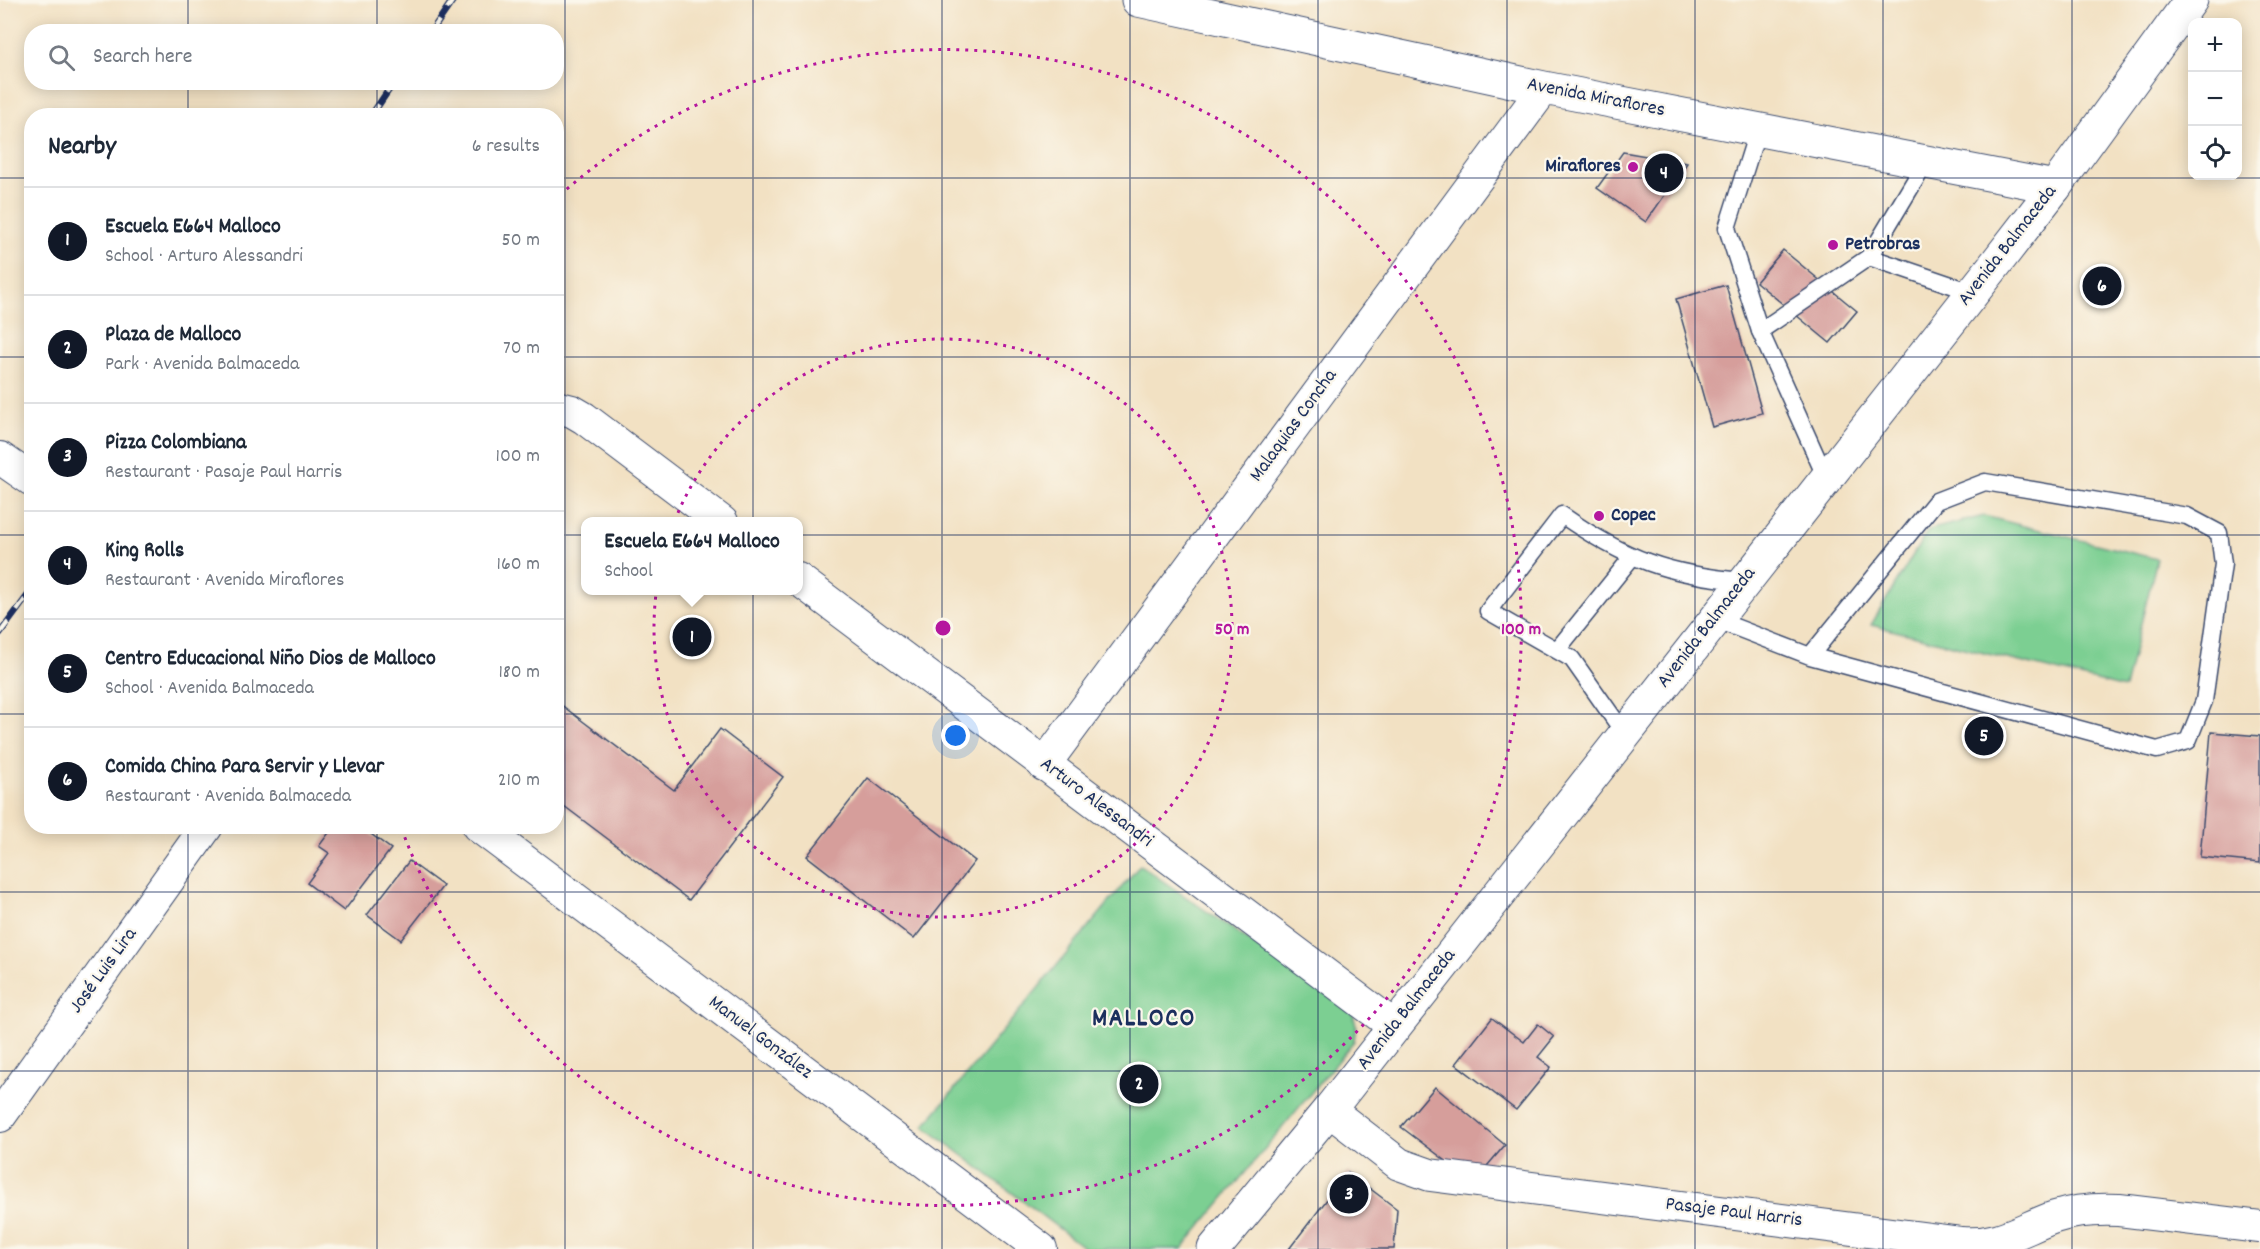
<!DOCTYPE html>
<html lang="en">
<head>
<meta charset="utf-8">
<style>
  :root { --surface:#fff; --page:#f6f6f7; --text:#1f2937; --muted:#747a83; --line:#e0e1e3; --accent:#111827 }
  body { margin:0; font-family:Dekko,sans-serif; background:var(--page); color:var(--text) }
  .controls { position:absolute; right:18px; top:18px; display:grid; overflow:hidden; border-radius:12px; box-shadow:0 3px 15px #0003 }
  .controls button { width:54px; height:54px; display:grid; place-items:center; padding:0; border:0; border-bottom:2px solid var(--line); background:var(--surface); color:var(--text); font:30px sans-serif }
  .you { position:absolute; left:956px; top:736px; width:21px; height:21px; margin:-15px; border:4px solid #fff; border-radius:50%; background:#1a73e8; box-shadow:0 0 0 9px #1a73e833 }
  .badge { display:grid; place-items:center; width:39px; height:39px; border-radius:50%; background:var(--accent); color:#fff; font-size:20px; font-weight:700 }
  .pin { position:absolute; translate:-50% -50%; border:3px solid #fff; box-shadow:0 2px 6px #0006 }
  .popup { position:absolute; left:581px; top:517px; width:222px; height:78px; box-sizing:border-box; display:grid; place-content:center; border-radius:12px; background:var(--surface); filter:drop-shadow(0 2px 4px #0005); font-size:20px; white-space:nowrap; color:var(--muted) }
  .popup b { font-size:22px; color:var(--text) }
  .popup::after { content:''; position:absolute; left:50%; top:100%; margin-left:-12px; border:12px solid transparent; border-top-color:var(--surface) }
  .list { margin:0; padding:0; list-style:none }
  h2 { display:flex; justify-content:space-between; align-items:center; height:78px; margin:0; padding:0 24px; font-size:26px }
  h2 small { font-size:20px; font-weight:400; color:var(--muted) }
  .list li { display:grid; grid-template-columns:39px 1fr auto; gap:18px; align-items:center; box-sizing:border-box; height:108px; padding:0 24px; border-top:2px solid var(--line) }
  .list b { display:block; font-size:22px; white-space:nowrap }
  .list p { margin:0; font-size:20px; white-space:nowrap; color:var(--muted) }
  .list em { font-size:20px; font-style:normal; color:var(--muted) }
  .icon { flex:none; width:33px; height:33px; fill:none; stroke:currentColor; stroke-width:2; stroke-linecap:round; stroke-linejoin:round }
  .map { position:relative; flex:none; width:2260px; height:1249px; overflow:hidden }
  .search { position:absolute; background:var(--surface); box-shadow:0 3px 15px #0003; left:24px; top:24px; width:540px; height:66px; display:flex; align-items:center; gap:15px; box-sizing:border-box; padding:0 21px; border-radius:24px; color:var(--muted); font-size:22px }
  .panel { position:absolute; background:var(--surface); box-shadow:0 3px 15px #0003; left:24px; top:108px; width:540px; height:726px; border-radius:24px }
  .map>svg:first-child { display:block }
  .green { fill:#7bcf92; stroke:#4b7f78; stroke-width:1.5 }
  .building { fill:#d69e9b }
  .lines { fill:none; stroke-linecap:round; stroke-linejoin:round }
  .lane-casing { stroke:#3b4a6d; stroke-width:19 }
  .street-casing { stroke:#3b4a6d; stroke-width:34 }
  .secondary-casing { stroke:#3b4a6d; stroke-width:35 }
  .primary-casing { stroke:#3b4a6d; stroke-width:35 }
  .lane { stroke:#fff; stroke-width:16 }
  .street { stroke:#fff; stroke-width:32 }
  .secondary { stroke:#fff; stroke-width:33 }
  .primary { stroke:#fff; stroke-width:33 }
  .rail-casing { stroke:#1b2f5e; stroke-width:7 }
  .rail { stroke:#fbf7ec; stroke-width:4.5; stroke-dasharray:14; stroke-linecap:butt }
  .grid { fill:none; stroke:#1b2f5e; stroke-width:1.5; stroke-opacity:0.55 }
  .ring { fill:none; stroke:#b5179e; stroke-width:3; stroke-dasharray:3 6 }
  .poi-dot { fill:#b5179e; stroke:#fbf7ec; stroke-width:2 }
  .labels { text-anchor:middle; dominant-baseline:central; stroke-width:4.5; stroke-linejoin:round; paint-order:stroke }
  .street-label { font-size:20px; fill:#1b2f5e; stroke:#fbf7ec }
  .poi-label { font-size:20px; font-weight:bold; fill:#1b2f5e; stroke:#fbf7ec; text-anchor:start }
  .district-label { font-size:26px; font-weight:bold; letter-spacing:1.5px; fill:#1b2f5e; stroke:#fbf7ec }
  .centre { fill:#b5179e; stroke:#fbf7ec; stroke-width:3 }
  .ring-label { font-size:18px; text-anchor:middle; font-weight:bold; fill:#b5179e; stroke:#fbf7ec; stroke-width:4.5; stroke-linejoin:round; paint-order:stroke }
</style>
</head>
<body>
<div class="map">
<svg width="2260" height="1249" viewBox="0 0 2260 1249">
  <rect width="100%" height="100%" fill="#fbf7ec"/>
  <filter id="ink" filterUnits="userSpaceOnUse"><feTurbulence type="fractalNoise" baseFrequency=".0167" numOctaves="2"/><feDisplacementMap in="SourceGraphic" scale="12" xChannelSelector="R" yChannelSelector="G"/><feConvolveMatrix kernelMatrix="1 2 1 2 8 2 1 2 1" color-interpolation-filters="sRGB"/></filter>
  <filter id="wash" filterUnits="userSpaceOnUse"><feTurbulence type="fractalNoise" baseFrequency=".008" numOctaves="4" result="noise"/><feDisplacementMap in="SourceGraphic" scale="24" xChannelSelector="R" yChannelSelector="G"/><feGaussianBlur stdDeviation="1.35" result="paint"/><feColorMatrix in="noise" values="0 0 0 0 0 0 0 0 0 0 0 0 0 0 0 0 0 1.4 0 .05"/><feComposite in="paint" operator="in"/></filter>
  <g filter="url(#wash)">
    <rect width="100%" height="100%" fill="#f2e1c3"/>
    <!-- green -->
    <g class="green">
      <path d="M1984 516 2157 559 2125 688 1871 625 1928 530Z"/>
      <path d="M1140 865 1353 1013 1356 1026 1354 1041 1182 1249H1086L924 1126Z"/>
    </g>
    <g id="blocks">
      <!-- building -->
      <g class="building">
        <path d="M1623 152 1687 163 1646 222 1597 188Z"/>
        <path d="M1783 250 1857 311 1830 343 1756 282Z"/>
        <path d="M1726 285 1762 413 1712 427 1676 299Z"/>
        <path d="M556 701 674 790 720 729 783 777 689 900 556 800Z"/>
        <path d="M2211 732 2260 736V863L2200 857Z"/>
        <path d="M868 778 975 861 914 939 807 856Z"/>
        <path d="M334 826H360L391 849 344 911 307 883 329 853 319 846Z"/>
        <path d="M409 861 443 886 401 940 367 915Z"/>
        <path d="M1492 1018 1524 1042 1538 1024 1554 1037 1538 1057 1551 1067 1516 1110 1456 1064Z"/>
        <path d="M1435 1087 1505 1145 1481 1173 1461 1172 1401 1127Z"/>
        <path d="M1348 1172 1397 1209 1394 1249H1289Z"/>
      </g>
    </g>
  </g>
  <g filter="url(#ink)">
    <use href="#blocks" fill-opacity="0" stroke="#3b4a6d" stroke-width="1.5"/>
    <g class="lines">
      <!-- lane casing -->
      <g class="lane-casing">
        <g id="lane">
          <path d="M1758 129 1727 228 1760 331 1826 478"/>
          <path d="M1869 257 1926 162"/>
          <path d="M1760 331 1869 257 1972 292"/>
          <path d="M1714 619 1810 656 2157 750 2188 741 2204 701 2223 564 2219 533 2187 516 1985 482 1936 501 1810 656"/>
          <path d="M1557 650 1632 557"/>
          <path d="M1624 733 1572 659 1488 611 1562 515C1625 559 1668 575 1744 581"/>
        </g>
      </g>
      <!-- street casing -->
      <g class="street-casing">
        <g id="street">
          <path d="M556 407 572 411 584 418 722 522"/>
          <path d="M0 458 32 480"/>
          <path d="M798 579 1394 1026"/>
          <path d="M1044 765 1544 88"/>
          <path d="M478 826 1041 1249"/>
          <path d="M1329 1110 1399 1164 1430 1175 1962 1243C2000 1246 2021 1229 2055 1217 2076 1210 2097 1209 2119 1210L2260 1227"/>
          <path d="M0 1116 207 826"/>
        </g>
      </g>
      <!-- secondary casing -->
      <g class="secondary-casing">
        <path id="secondary" d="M1138 0 1544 88 2055 187"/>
      </g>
      <!-- primary casing -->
      <g class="primary-casing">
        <path id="primary" d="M1214 1249 1329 1110 1997 262 2055 187 2191 0"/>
      </g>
      <!-- lane -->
      <use href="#lane" class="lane"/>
      <!-- street -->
      <use href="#street" class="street"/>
      <!-- secondary -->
      <use href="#secondary" class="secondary"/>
      <!-- primary -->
      <use href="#primary" class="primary"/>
      <!-- rail casing -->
      <g class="rail-casing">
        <g id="rail">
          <path d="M431 32 453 0"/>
          <path d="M371 116 394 82"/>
          <path d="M0 633 32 590"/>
        </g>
      </g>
      <!-- rail -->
      <use href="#rail" class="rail"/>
    </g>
  </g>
  <!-- grid -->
  <path class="grid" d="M188 0V32M377 0V32M565 0V1249M753 0V1249M942 0V1249M1130 0V1249M1318 0V1249M1507 0V1249M1695 0V1249M1883 0V1249M2072 0V1249M188 82V116M377 82V116M0 178H32M556 178H2260M0 357H32M556 357H2260M0 535H32M556 535H2260M0 714H32M556 714H2260M188 826V1249M377 826V1249M0 892H2260M0 1071H2260"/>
  <!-- distance rings -->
  <g class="ring">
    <circle cx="943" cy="628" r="289"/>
    <path d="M560 195A578 578 0 1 1 402 830"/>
  </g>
  <!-- markers -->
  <g class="poi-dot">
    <circle cx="1633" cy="167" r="6"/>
    <circle cx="1833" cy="245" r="6"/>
    <circle cx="1599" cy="516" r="6"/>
  </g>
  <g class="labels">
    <!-- street labels -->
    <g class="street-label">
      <text transform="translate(1596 98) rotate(11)">Avenida Miraflores</text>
      <text transform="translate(2008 246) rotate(-52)">Avenida Balmaceda</text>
      <text transform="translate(1294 426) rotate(-54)">Malaquias Concha</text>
      <text transform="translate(1707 628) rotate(-52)">Avenida Balmaceda</text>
      <text transform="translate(1096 803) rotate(37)">Arturo Alessandri</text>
      <text transform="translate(104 971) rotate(-54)">José Luis Lira</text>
      <text transform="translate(1407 1010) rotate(-52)">Avenida Balmaceda</text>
      <text transform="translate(760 1038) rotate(37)">Manuel González</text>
      <text transform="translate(1734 1213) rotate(7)">Pasaje Paul Harris</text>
    </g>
    <!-- poi labels -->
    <g class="poi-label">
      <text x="1621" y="167" text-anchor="end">Miraflores</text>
      <text x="1845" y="245">Petrobras</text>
      <text x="1611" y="516">Copec</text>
    </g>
    <!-- district labels -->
    <g class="district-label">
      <text x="1144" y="1019">MALLOCO</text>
    </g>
  </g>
  <circle cx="943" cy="628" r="9" class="centre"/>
  <g class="ring-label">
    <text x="1232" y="634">50 m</text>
    <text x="1521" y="634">100 m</text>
  </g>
</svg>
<div class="controls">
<button>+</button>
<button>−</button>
<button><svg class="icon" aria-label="locate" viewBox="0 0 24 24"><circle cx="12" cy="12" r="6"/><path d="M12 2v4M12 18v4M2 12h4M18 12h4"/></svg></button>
</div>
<div class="you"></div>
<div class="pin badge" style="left:692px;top:637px">1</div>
<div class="popup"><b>Escuela E664 Malloco</b>School</div>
<div class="pin badge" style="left:1139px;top:1084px">2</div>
<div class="pin badge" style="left:1349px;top:1194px">3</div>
<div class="pin badge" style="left:1664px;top:173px">4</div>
<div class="pin badge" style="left:1984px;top:736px">5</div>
<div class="pin badge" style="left:2102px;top:286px">6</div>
<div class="search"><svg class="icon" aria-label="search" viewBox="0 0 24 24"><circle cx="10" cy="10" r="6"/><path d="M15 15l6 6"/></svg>Search here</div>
<section class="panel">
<h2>Nearby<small>6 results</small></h2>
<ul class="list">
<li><span class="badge">1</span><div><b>Escuela E664 Malloco</b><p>School · Arturo Alessandri</p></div><em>50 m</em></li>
<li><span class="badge">2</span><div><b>Plaza de Malloco</b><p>Park · Avenida Balmaceda</p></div><em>70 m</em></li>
<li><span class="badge">3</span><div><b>Pizza Colombiana</b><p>Restaurant · Pasaje Paul Harris</p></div><em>100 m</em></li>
<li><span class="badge">4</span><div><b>King Rolls</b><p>Restaurant · Avenida Miraflores</p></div><em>160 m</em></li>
<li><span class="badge">5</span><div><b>Centro Educacional Niño Dios de Malloco</b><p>School · Avenida Balmaceda</p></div><em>180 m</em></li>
<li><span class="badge">6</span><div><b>Comida China Para Servir y Llevar</b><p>Restaurant · Avenida Balmaceda</p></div><em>210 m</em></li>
</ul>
</section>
</div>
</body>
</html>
